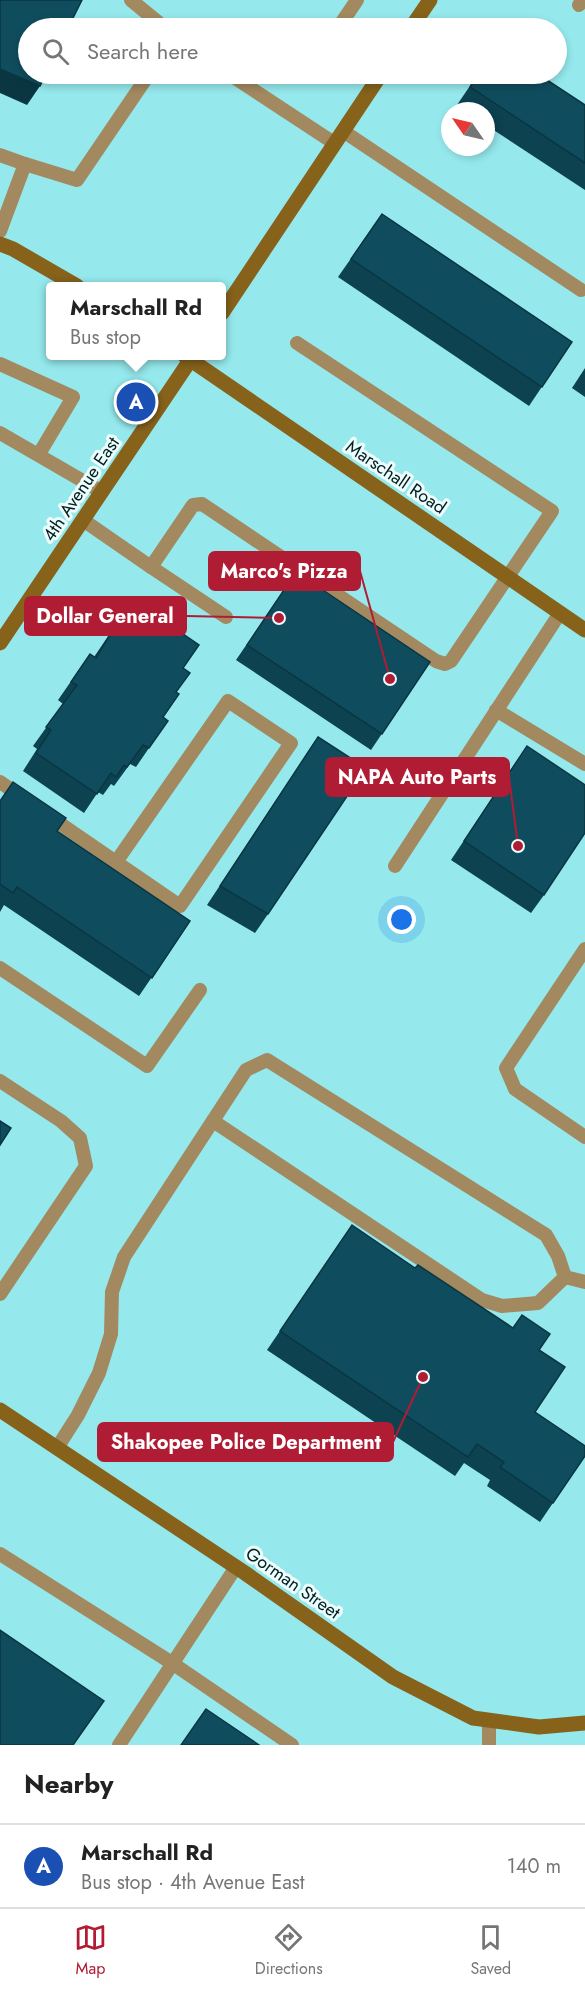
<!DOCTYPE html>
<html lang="en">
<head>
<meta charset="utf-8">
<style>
  :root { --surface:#fff; --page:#f2f2f2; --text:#222; --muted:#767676; --line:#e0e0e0; --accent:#af1c33 }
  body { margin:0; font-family:Jost,sans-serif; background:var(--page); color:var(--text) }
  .compass { position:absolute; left:441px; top:102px; width:54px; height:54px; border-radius:50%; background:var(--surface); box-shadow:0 3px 9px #0003; rotate:304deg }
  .you { position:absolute; left:402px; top:920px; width:21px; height:21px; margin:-15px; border:4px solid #fff; border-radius:50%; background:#1a73e8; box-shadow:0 0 0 9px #1a73e833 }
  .badge { display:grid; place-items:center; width:39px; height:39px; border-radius:50%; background:var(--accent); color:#fff; font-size:20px; font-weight:700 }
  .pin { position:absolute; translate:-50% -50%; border:3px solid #fff; box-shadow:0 2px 6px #0006 }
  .popup { position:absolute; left:46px; top:282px; width:180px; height:78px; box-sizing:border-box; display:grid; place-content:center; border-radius:6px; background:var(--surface); filter:drop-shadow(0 2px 4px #0005); font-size:20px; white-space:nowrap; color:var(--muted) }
  .popup b { font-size:22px; color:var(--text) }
  .popup::after { content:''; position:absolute; left:50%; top:100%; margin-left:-12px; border:12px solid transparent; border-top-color:var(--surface) }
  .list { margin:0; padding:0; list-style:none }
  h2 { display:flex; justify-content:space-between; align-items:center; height:78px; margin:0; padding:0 24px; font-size:26px }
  h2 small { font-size:20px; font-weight:400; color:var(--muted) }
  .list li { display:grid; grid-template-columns:39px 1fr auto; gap:18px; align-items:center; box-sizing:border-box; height:84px; padding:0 24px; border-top:2px solid var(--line) }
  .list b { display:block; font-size:22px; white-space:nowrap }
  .list p { margin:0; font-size:20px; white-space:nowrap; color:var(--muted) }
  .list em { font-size:20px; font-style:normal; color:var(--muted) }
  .icon { flex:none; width:33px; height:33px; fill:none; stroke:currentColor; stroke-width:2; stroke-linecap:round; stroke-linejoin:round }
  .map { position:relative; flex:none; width:585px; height:1745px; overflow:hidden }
  .search { position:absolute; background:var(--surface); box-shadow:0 3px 9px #0003; left:18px; right:18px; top:18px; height:66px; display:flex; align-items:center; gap:15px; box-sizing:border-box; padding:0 21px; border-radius:33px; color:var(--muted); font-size:22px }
  .sheet { height:162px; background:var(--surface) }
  nav { display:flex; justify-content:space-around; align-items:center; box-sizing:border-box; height:84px; border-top:2px solid var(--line); background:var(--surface); font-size:16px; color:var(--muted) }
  nav a { display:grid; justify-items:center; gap:3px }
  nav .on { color:var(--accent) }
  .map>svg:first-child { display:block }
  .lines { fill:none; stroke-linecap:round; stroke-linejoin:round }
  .lane { stroke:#a28960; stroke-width:14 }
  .secondary { stroke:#86621b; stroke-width:15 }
  .wall { fill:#0d4251 }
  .shaded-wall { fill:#0a3642 }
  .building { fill:#0f4d5e; stroke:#0a3642; stroke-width:1.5 }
  .labels { text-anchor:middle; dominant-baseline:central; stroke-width:6; stroke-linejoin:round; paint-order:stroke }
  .street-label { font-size:18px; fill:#031e1f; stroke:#edfdfd }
  .leader { fill:none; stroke:#af1c33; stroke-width:2 }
  .callout-dot { fill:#af1c33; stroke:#edfdfd; stroke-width:2 }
  .callout { fill:#af1c33; stroke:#af1c33; stroke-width:2 }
  .callout-label { font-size:20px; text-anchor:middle; font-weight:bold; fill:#fff }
</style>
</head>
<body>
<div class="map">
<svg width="585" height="1745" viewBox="0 0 585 1745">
  <rect width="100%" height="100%" fill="#95e9ed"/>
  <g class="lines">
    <!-- lane -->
    <g class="lane">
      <path d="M131 0 165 28"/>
      <path d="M579 5 583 0"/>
      <path d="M338 28 357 0"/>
      <path d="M229 74 334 143"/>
      <path d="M343 131 581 290"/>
      <path d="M0 155 25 164 0 231"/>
      <path d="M25 164 77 180 149 74"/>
      <path d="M0 364 73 397 39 454"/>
      <path d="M0 433 102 492"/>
      <path d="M83 520 151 567 193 505 202 504 436 661 445 664 451 661 552 511 297 343"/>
      <path d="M151 567 226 617"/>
      <path d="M496 710 585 764"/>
      <path d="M0 782 23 798"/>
      <path d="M46 814 180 906 291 743 228 701 116 862"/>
      <path d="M395 866 560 613"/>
      <path d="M585 949 506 1068 515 1089 585 1137"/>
      <path d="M0 968 147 1066 200 990"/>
      <path d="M0 1081 61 1121 80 1138 86 1166 0 1294"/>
      <path d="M213 1121 482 1300 502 1306 538 1303 565 1277"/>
      <path d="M57 1448 78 1415 99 1373 111 1334 112 1292 124 1257 246 1070 267 1060 546 1235 558 1256 565 1277 585 1282"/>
      <path d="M0 1554 172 1663 292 1745"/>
      <path d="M119 1745 236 1567"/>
      <path d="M489 1745V1721"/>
    </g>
    <!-- secondary -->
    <g class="secondary">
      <path d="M411 28 430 0"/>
      <path d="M0 244 13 249 77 286"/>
      <path d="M222 313 381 74"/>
      <path d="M185 356 585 630"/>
      <path d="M0 643 193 356"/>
      <path d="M0 1410 245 1573 393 1677 473 1718 539 1727 585 1723"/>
    </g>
  </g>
  <!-- wall -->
  <g class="wall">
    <path d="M478 74 585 105V190L486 125V111H465L457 105Z"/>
    <path d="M382 214 572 342 529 406 338 277Z"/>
    <path d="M585 368V397L572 388Z"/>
    <path d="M296 572 430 662 371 750 236 660Z"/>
    <path d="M117 623 183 668 176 691 163 717 149 748 136 767 130 764 114 786 111 784 103 795 98 792 84 813 23 771 37 749 33 746 63 704 58 700 90 654 94 657Z"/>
    <path d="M318 737 268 914 255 933 207 905Z"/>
    <path d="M514 765 544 895 531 913 451 860Z"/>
    <path d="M0 801 57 831 190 921 139 996 4 905 0 912Z"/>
    <path d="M339 1244 539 1350 535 1412 585 1456 540 1522 487 1486 490 1480 464 1463 455 1476 267 1350Z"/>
  </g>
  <!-- shaded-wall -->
  <path class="shaded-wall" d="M0 69 40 86 27 105 0 93Z"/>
  <!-- building -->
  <g class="building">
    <path d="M0 0H82L68 28H28V74H46L40 86 0 69Z"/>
    <path d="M478 74H538L585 105V163L470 87Z"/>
    <path d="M382 214 572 342 542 387 351 259Z"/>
    <path d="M296 572 430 662 382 734 247 645Z"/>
    <path d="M138 603 199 645 183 668 190 673 176 692 179 694 163 717 168 721 149 748 143 745 127 767 124 765 116 777 111 773 97 794 36 753 51 730 46 727 77 685 71 682 90 654 96 658 117 623 123 626Z"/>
    <path d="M318 737 366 768 268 914 220 886Z"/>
    <path d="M527 746 585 785V833L544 895 464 841Z"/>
    <path d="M13 782 66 818 57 831 190 921 152 978 17 887 13 893 0 884V801Z"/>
    <path d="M0 1121 11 1128 0 1145Z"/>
    <path d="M352 1225 415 1268 418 1265 513 1328 522 1315 550 1334 539 1350 565 1367 535 1412 585 1446V1456L553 1503 500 1467 504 1462 477 1444 468 1457 280 1331Z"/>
    <path d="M0 1630 104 1701 73 1745H0Z"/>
    <path d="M206 1709 259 1745H181Z"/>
  </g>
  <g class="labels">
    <!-- street labels -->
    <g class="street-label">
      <text transform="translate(396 477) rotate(34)">Marschall Road</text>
      <text transform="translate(81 489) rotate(-56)">4th Avenue East</text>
      <text transform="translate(293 1583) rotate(35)">Gorman Street</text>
    </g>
  </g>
  <!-- callouts -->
  <path class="leader" d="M390 679L360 571M279 618L186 616M518 846L509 777M423 1377L393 1442"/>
  <g class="callout-dot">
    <circle cx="390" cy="679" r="6"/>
    <circle cx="279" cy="618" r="6"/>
    <circle cx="518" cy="846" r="6"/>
    <circle cx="423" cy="1377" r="6"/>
  </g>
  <g class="callout">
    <rect x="209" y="552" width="151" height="38" rx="6"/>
    <rect x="25" y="597" width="161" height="38" rx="6"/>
    <rect x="326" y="758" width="183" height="38" rx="6"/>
    <rect x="98" y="1423" width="295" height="38" rx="6"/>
  </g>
  <g class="callout-label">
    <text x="284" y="578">Marco's Pizza</text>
    <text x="105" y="623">Dollar General</text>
    <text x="417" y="784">NAPA Auto Parts</text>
    <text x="246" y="1449">Shakopee Police Department</text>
  </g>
</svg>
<svg class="compass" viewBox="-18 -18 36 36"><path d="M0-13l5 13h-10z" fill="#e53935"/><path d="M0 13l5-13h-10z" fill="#767676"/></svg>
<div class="you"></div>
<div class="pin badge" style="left:136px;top:402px;background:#1a4fb4">A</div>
<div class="popup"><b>Marschall Rd</b>Bus stop</div>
<div class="search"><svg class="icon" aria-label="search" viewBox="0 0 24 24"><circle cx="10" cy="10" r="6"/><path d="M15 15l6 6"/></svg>Search here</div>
</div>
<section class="sheet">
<h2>Nearby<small></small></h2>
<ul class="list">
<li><span class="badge" style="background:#1a4fb4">A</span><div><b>Marschall Rd</b><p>Bus stop · 4th Avenue East</p></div><em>140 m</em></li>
</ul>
</section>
<nav>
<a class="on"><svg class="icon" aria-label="map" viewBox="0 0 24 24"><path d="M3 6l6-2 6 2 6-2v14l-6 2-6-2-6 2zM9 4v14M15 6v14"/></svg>Map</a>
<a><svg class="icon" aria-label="directions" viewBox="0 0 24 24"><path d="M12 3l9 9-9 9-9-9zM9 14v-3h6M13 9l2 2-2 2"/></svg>Directions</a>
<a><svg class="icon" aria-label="saved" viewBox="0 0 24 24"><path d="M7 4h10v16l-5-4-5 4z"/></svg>Saved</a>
</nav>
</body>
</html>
